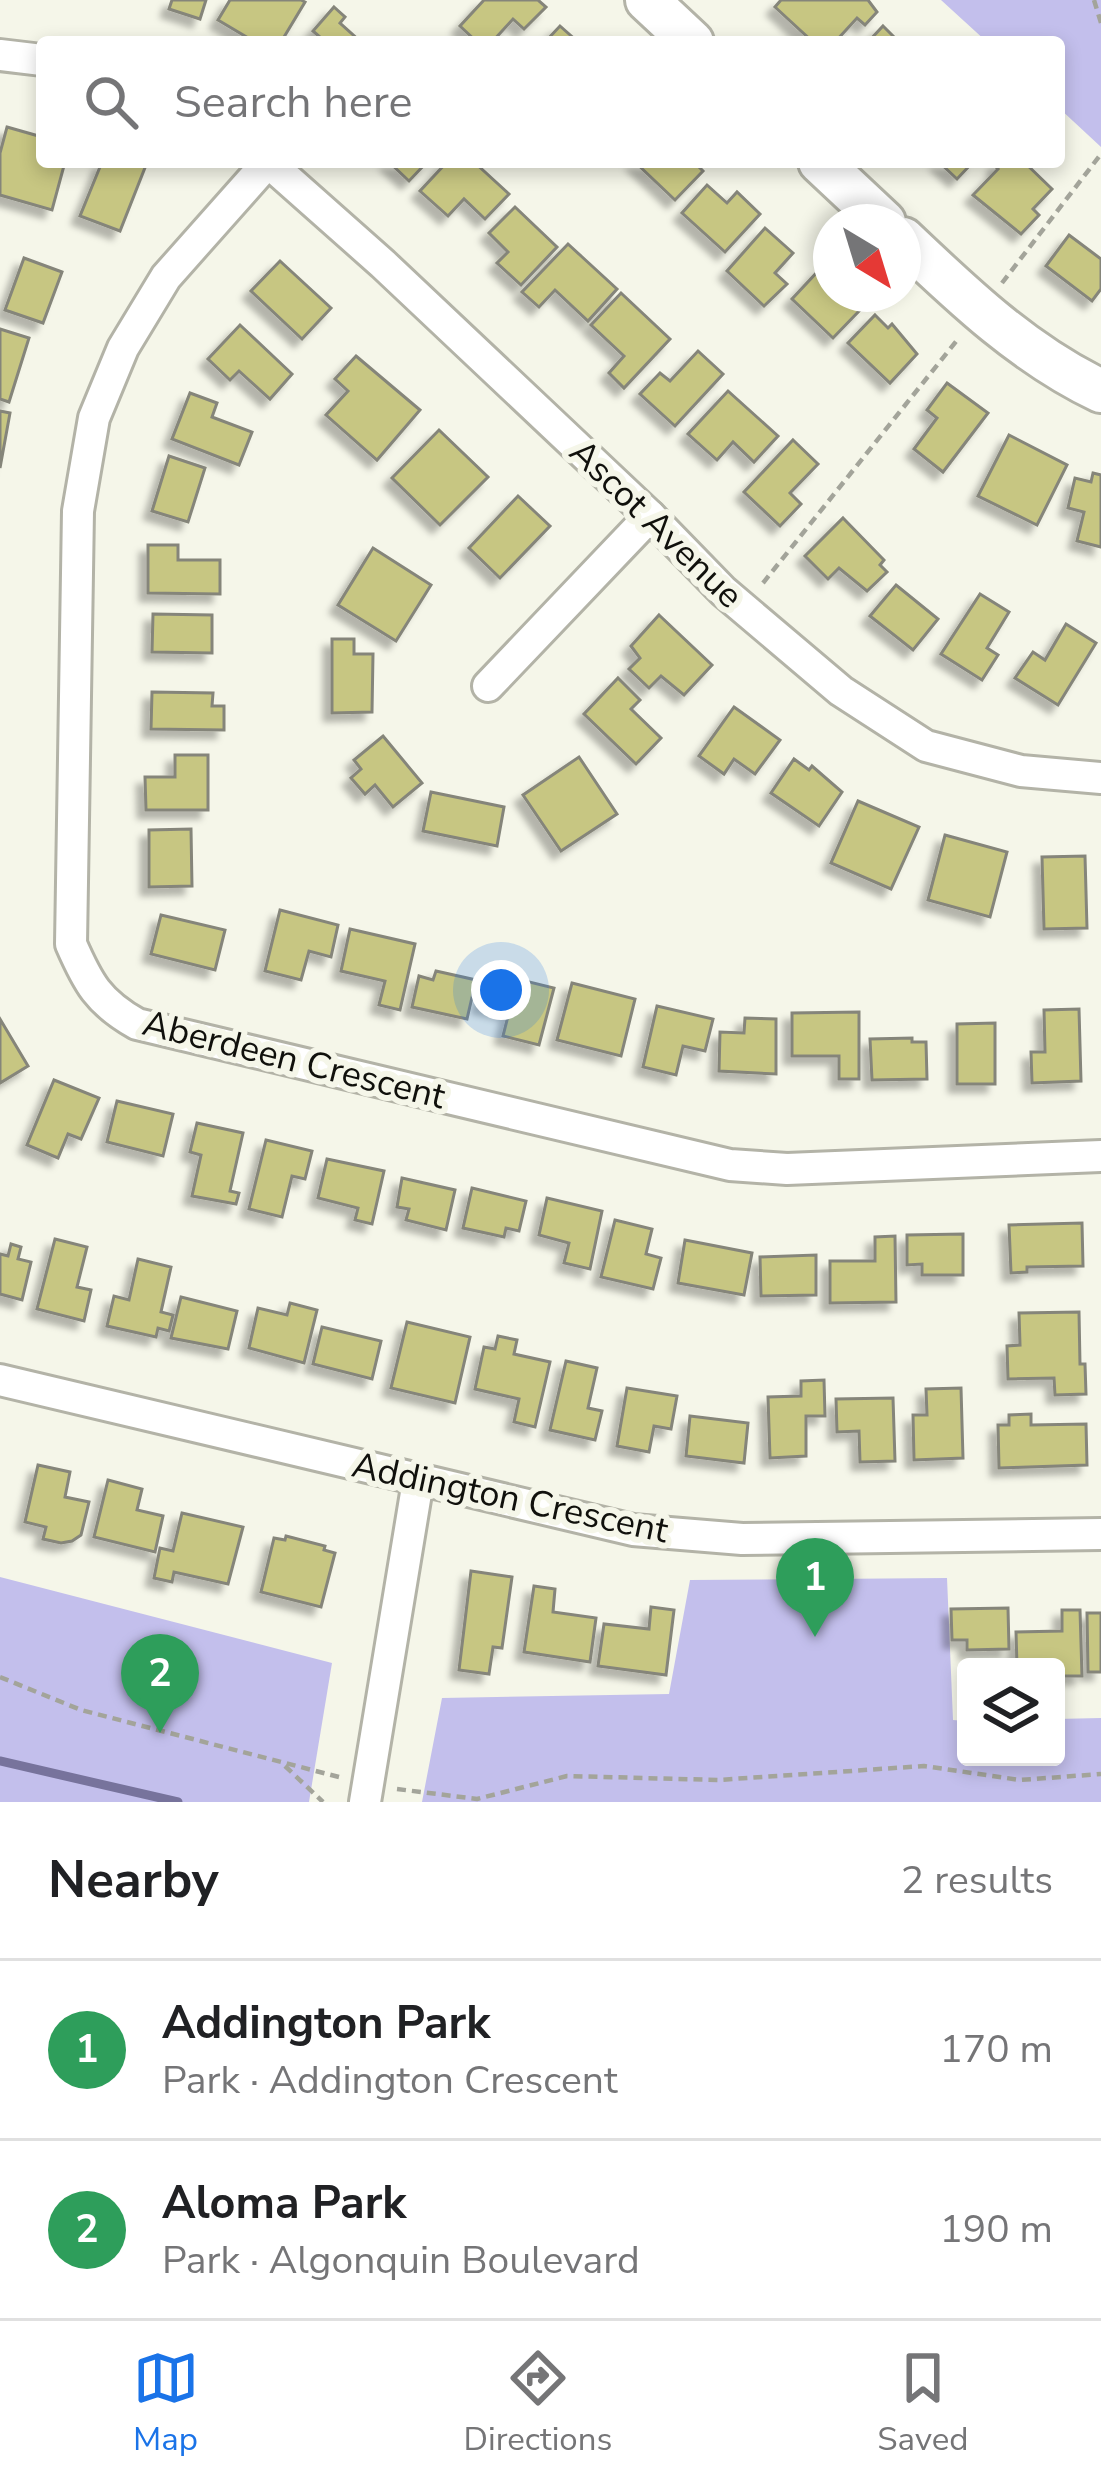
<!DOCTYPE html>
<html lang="en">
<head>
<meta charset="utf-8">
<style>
  :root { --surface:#fff; --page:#f6f6f6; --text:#202124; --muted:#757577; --line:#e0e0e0; --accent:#1a73e8 }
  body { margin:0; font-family:"Nunito Sans",sans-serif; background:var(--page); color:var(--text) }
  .controls { position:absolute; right:36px; bottom:36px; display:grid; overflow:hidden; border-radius:12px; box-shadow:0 6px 18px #0003 }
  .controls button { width:108px; height:108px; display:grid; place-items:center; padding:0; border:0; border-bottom:3px solid var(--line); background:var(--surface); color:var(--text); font:60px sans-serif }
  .compass { position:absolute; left:813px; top:204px; width:108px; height:108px; border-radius:50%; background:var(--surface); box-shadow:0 6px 18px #0003; rotate:142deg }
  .you { position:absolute; left:501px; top:990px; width:42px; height:42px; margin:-30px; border:9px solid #fff; border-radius:50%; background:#1a73e8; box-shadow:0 0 0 18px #1a73e833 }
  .badge { display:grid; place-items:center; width:78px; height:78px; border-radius:50%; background:var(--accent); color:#fff; font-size:39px; font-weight:700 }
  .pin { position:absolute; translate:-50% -99px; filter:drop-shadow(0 3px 6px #0008) }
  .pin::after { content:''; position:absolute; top:63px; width:42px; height:36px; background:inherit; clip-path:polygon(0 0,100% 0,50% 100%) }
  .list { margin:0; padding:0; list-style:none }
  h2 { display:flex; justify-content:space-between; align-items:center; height:156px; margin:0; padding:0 48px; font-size:51px }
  h2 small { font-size:39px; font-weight:400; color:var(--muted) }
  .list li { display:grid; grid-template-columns:78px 1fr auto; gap:36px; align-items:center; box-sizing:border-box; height:180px; padding:0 48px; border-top:3px solid var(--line) }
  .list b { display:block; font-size:45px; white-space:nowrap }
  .list p { margin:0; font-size:39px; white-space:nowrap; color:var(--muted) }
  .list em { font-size:39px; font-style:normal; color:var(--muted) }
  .icon { flex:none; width:66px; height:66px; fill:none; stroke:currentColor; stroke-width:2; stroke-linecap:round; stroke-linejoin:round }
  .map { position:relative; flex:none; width:1101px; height:1802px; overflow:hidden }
  .search { position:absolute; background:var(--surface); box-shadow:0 6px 18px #0003; left:36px; right:36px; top:36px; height:132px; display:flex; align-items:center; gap:30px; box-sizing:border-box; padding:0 42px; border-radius:12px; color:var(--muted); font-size:45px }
  .sheet { height:516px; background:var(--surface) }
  nav { display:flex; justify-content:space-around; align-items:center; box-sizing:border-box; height:168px; border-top:3px solid var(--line); background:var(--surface); font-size:33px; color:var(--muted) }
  nav a { display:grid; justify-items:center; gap:6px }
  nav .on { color:var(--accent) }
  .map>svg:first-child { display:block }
  .green { fill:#c3bfec }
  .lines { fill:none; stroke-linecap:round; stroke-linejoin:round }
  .stream { stroke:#77739c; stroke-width:9 }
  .building { fill:#c7c682; stroke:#85857a; stroke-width:3; filter:url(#shadow) }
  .street-casing { stroke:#b3b3a7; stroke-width:36 }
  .secondary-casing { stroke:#b3b3a7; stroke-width:48 }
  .path { stroke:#a3a49a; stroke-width:4.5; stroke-dasharray:9 6; stroke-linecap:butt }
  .street { stroke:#fff; stroke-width:30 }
  .secondary { stroke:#fff; stroke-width:42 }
  .labels { text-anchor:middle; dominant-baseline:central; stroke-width:12; stroke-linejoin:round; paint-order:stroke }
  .street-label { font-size:36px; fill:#10100c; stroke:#f5f6e9 }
</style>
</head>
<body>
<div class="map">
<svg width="1101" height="1802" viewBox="0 0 1101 1802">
  <defs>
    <filter id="shadow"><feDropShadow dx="-8" dy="8" stdDeviation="3" flood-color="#0004"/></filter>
  </defs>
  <rect width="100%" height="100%" fill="#f5f6e9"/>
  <!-- green -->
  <g class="green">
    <path d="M941 0H1101V147L1059 108V42H987Z"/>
    <path d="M0 1577 332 1663 309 1802H0Z"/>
    <path d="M947 1578 953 1720 966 1721V1757H1056V1719L1101 1718V1802H422L442 1698 669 1694 690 1580Z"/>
  </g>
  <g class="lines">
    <!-- stream -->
    <path class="stream" d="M0 1761 178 1802"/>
  </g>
  <!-- building -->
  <g class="building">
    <path d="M172 0H206L200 19 169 9Z"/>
    <path d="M230 0H301L305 2 281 42H255L218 20Z"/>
    <path d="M484 0H538L546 7 524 29 513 19 492 42H477L460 26Z"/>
    <path d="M781 0H868L877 12 865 25 857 18 835 42H813L775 7Z"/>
    <path d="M334 7 345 17 340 23 361 42H318L321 38 313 31Z"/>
    <path d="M560 26 578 42H545Z"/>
    <path d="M883 26 899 42H868Z"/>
    <path d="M7 127 42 137V162H65L52 210 0 195V153Z"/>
    <path d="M102 162 146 165 120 231 80 216Z"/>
    <path d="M389 162H427L409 181Z"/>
    <path d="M447 162H474L509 194 485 219 464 199 448 216 420 191Z"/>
    <path d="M635 162H694L703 171 675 200Z"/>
    <path d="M939 162H973L957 179Z"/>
    <path d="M998 162H1024L1052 189 1033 209 1039 215 1021 234 973 195 998 169 995 166Z"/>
    <path d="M707 185 727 203 737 192 760 214 725 252 682 213Z"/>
    <path d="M515 207 557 247 521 285 497 263 508 252 489 233Z"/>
    <path d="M765 228 793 253 775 273 787 284 764 306 727 271Z"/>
    <path d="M1069 235 1101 259V289L1092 301 1046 266Z"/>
    <path d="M568 244 617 289 588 321 555 290 539 307 522 292Z"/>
    <path d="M24 258 62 272 43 323 5 310Z"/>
    <path d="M280 261 331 308 302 339 251 291Z"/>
    <path d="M820 269 831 280V294H846L861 309 833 338 792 299Z"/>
    <path d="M621 293 670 339 624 388 609 373 624 356 591 325Z"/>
    <path d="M875 315 888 328 892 324 917 354 890 383 848 343Z"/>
    <path d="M240 325 292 374 270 399 239 371 230 380 208 359Z"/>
    <path d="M0 329 29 338 9 402 0 399Z"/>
    <path d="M698 351 723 374 675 426 640 394 660 373 670 381Z"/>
    <path d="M356 356 420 410 377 460 326 415 348 391 335 379Z"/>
    <path d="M947 383 988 413 943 472 914 449 937 418 927 410Z"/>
    <path d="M728 391 778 436 754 462 733 442 717 460 688 434Z"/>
    <path d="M190 393 217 403 212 417 252 432 239 465 172 439Z"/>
    <path d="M0 411 10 413 0 468Z"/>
    <path d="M439 430 488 477 440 525 392 478Z"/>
    <path d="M1009 435 1067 465 1037 525 978 496Z"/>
    <path d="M793 440 818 464 790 493 801 504 780 526 744 492Z"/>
    <path d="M169 456 205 468 188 522 152 511Z"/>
    <path d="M1093 473 1101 475V547L1077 541 1084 512 1068 508 1075 478 1091 482Z"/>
    <path d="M518 496 550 526 500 578 469 548Z"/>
    <path d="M843 518 884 560 880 565 887 572 867 591 839 568 828 579 805 556Z"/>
    <path d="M148 545H178V560H220V594L148 593Z"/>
    <path d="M373 548 431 585 396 641 338 605Z"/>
    <path d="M896 585 938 619 913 650 870 616Z"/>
    <path d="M980 594 1009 612 987 648 998 655 982 680 941 654Z"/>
    <path d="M153 614 212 615V653L152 652Z"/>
    <path d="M659 615 712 665 684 695 661 676 649 688 629 669 640 658 631 646Z"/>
    <path d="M1066 624 1096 643 1058 705 1015 678 1033 652 1045 660Z"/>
    <path d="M332 639H354V654H373L372 712 332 713Z"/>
    <path d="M618 678 640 700 631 709 661 738 636 764 584 714Z"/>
    <path d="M152 692 213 693 212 706H224V730L151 729Z"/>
    <path d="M734 707 780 740 755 774 734 759 724 774 699 756Z"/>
    <path d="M383 736 422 783 393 807 375 785 365 794 351 778 361 769 354 760Z"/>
    <path d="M175 755H208V810H146L145 777H175Z"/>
    <path d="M579 757 617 814 561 851 523 795Z"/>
    <path d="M794 759 809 770 812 766 842 792 819 826 771 793Z"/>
    <path d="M431 792 504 807 497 846 423 831Z"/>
    <path d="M858 801 919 827 891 889 831 863Z"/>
    <path d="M191 829 192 886 149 887V830Z"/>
    <path d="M945 835 1007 852 990 917 928 900Z"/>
    <path d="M1085 856 1087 928 1044 929 1042 857Z"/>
    <path d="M280 910 338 925 331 957 309 951 301 980 265 971Z"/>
    <path d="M161 915 225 930 215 970 151 954Z"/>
    <path d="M350 929 415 944 400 1010 379 1005 385 981 341 971Z"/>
    <path d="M436 971 476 980 467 1019 412 1007 419 976 433 980Z"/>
    <path d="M489 972 554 988 539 1045 503 1036 509 1012 480 1005Z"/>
    <path d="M572 983 635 999 621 1056 557 1040Z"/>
    <path d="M657 1006 713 1019 705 1051 683 1046 676 1075 643 1067Z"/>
    <path d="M1079 1009 1081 1081 1032 1083 1031 1052H1045L1044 1010Z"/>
    <path d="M859 1012V1079H839V1056H792V1013Z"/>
    <path d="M745 1018 776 1019V1074L719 1071 720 1032 744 1033Z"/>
    <path d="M0 1019 28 1066 0 1083Z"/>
    <path d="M995 1023V1084H957V1024Z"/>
    <path d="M912 1038V1042H926L927 1079 872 1080 870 1039Z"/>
    <path d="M54 1080 99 1098 81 1139 68 1134 58 1158 27 1145Z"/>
    <path d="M117 1101 173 1114 163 1156 107 1142Z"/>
    <path d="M197 1123 243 1133 230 1191 239 1193 236 1204 192 1196 201 1155 190 1152Z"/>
    <path d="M266 1140 312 1151 305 1179 292 1176 282 1217 249 1209Z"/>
    <path d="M327 1159 384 1171 372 1224 355 1220 358 1208 318 1198Z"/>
    <path d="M402 1178 455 1190 446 1230 406 1220 409 1209 397 1207Z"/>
    <path d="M472 1188 526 1201 519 1231 506 1228 504 1237 463 1228Z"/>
    <path d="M547 1198 602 1211 590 1269 564 1263 569 1243 539 1235Z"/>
    <path d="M615 1220 652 1229 646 1254 661 1258 653 1289 601 1277Z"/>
    <path d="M1082 1223 1083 1266 1027 1267V1272L1011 1273 1009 1225Z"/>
    <path d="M963 1234V1275H922V1264L907 1265V1235Z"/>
    <path d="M895 1236 896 1302 830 1303V1261H875V1237Z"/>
    <path d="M55 1239 87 1247 77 1287 91 1290 84 1321 37 1309Z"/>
    <path d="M685 1240 752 1253 744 1295 678 1283Z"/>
    <path d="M11 1244 21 1247 18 1259 31 1262 22 1300 0 1294V1254L8 1256Z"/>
    <path d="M816 1255V1295L761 1296 760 1257Z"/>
    <path d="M138 1259 171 1267 161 1312 173 1315 169 1331 158 1328 156 1337 107 1326 114 1296 129 1300Z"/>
    <path d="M181 1297 237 1311 228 1349 171 1338Z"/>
    <path d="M290 1303 317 1310 304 1363 249 1348 258 1308 287 1315Z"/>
    <path d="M1079 1312 1080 1364H1085L1086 1394 1055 1395 1054 1378 1008 1379 1007 1346 1020 1345 1019 1313Z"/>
    <path d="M407 1322 470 1337 455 1403 391 1388Z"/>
    <path d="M322 1327 381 1341 372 1379 313 1364Z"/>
    <path d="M498 1336 517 1340 514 1354 550 1362 535 1427 514 1422 519 1399 475 1389 484 1347 495 1349Z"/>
    <path d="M566 1361 597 1368 588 1408 602 1411 595 1440 550 1430Z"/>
    <path d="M824 1380 825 1416H806V1456L770 1458 768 1397 801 1396V1381Z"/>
    <path d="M627 1388 677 1396 671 1429 654 1426 649 1452 617 1446Z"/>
    <path d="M961 1388 963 1458 914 1460 913 1415H927L926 1389Z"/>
    <path d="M893 1398 895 1461 860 1462 859 1431 837 1432 836 1399Z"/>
    <path d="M1031 1414V1425L1086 1424 1087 1465 999 1468 998 1425H1009V1415Z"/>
    <path d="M690 1416 748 1423 744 1463 686 1456Z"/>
    <path d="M38 1465 70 1472 65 1497 89 1502 81 1535 72 1541 61 1543 43 1539 46 1527 25 1522Z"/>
    <path d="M108 1480 142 1489 137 1510 163 1516 155 1552 94 1537Z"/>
    <path d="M182 1513 243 1527 228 1584 174 1572 172 1582 154 1578 160 1548 173 1551Z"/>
    <path d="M286 1536 325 1546 324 1550 335 1553 321 1607 261 1592 274 1538 285 1540Z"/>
    <path d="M471 1571 512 1577 502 1648 493 1647 489 1674 459 1670Z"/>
    <path d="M534 1586 555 1589 553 1612 596 1618 590 1662 524 1652Z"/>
    <path d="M651 1607 674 1610 666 1675 598 1666 604 1624 649 1629Z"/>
    <path d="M1008 1608 1009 1649 967 1650V1640H952L951 1609Z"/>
    <path d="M1062 1610H1080L1082 1676H1056V1667H1017L1016 1632 1062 1631Z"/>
    <path d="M1087 1613H1101V1672H1088Z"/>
  </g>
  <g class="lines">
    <!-- street casing -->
    <g class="street-casing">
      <g id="street">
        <path d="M0 55 42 60"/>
        <path d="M268 162 166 277 123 348 94 418 78 511 71 944C88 983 98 1002 137 1024L730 1165 787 1169 1101 1156"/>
        <path d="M268 162 383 264 650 516 723 591 841 691 926 746 1021 771 1101 778"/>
        <path d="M488 686 650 516"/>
        <path d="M0 1380 633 1530 742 1539 1101 1534"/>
        <path d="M365 1802 418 1481"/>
      </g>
    </g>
    <!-- secondary casing -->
    <g class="secondary-casing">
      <g id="secondary">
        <path d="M647 0 692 42"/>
        <path d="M820 162 884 222"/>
        <path d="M903 239C964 297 1025 355 1101 391"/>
      </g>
    </g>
    <!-- path -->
    <g class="path">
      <path d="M1094 0 1101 23"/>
      <path d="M1002 283 1101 154"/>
      <path d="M763 583 958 339"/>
      <path d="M0 1677 81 1710 339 1777"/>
      <path d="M285 1766 323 1802"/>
      <path d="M397 1789 477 1799 567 1776 718 1780 924 1766 1020 1780 1101 1774"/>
    </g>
    <!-- street -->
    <use href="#street" class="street"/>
    <!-- secondary -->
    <use href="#secondary" class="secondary"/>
  </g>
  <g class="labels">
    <!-- street labels -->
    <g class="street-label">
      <text transform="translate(656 524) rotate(44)">Ascot Avenue</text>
      <text transform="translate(294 1060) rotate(14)">Aberdeen Crescent</text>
      <text transform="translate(510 1498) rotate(12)">Addington Crescent</text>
    </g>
  </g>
</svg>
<div class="controls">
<button><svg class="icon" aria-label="layers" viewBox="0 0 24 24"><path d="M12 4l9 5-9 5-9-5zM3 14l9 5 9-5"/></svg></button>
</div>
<svg class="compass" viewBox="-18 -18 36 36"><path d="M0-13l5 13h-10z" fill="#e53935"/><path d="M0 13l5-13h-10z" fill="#757577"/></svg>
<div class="you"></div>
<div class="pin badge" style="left:815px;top:1637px;background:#2e9e5b">1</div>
<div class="pin badge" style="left:160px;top:1733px;background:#2e9e5b">2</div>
<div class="search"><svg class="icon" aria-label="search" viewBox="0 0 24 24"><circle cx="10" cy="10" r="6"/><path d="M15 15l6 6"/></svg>Search here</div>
</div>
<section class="sheet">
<h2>Nearby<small>2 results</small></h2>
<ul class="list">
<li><span class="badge" style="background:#2e9e5b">1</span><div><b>Addington Park</b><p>Park · Addington Crescent</p></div><em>170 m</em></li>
<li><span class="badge" style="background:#2e9e5b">2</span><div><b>Aloma Park</b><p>Park · Algonquin Boulevard</p></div><em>190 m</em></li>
</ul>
</section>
<nav>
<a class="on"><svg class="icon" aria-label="map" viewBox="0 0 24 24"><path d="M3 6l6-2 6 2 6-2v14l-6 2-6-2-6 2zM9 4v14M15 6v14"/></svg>Map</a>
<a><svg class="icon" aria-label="directions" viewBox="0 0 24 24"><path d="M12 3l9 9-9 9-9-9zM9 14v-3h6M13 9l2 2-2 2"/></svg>Directions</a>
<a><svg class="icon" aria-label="saved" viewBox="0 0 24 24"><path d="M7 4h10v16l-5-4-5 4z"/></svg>Saved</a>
</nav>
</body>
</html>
